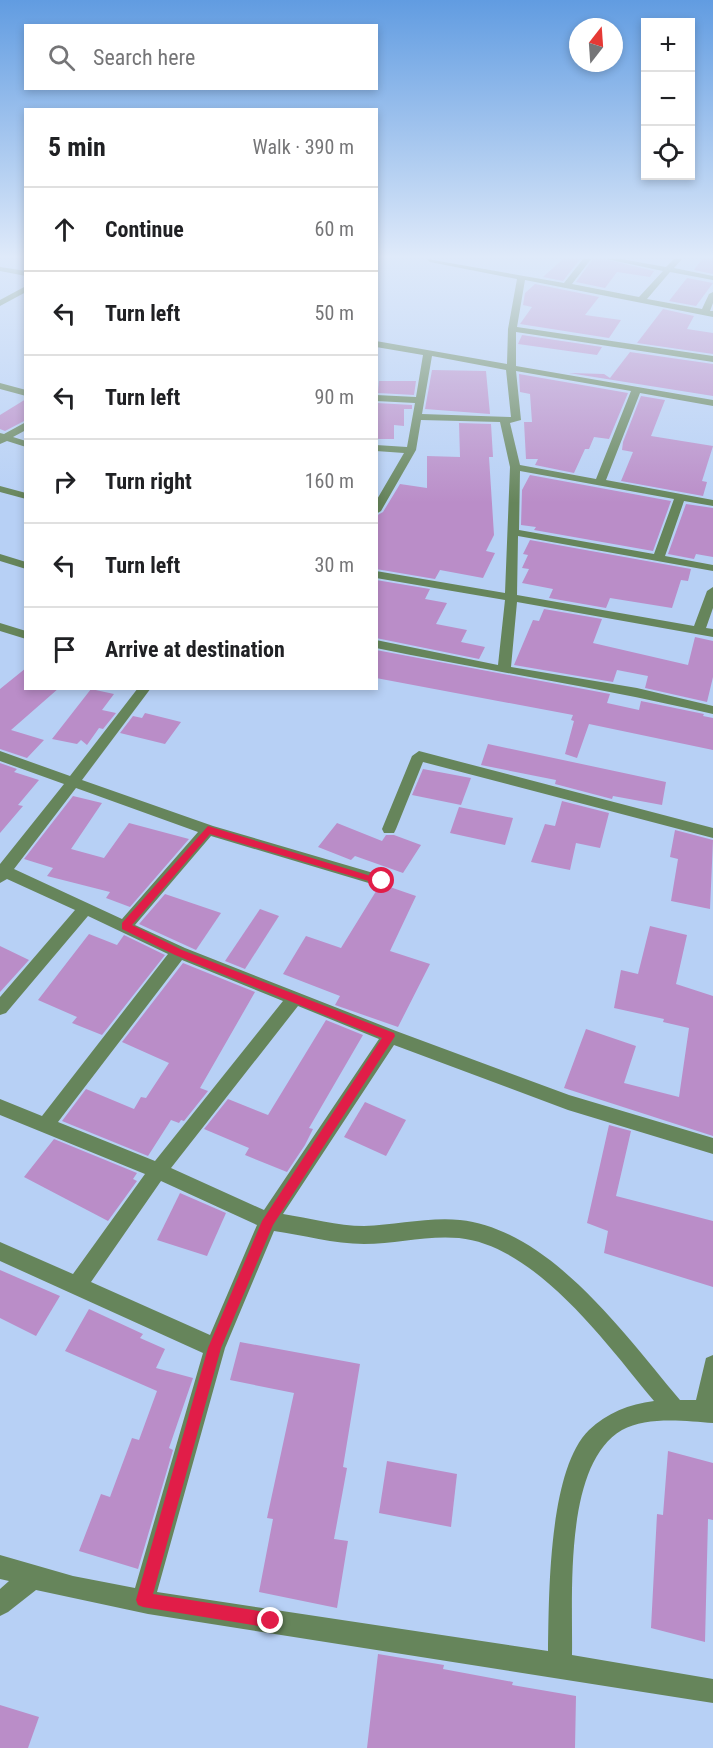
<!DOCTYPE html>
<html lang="en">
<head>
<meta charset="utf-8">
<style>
  :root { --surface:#fff; --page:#f2f2f2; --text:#202124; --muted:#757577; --line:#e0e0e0 }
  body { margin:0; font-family:"Roboto Condensed",sans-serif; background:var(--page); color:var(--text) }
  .controls { position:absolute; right:18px; top:18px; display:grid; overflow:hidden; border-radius:0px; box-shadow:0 3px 9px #0003 }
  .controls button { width:54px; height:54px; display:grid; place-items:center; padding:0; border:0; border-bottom:2px solid var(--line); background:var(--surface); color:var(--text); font:30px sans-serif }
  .compass { position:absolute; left:569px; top:18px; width:54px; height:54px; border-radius:50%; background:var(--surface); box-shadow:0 3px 9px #0003; rotate:17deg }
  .stop { position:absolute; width:18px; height:18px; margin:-14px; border:4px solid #e11d48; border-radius:50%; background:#fff }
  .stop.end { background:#e11d48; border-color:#fff; box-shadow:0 2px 6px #0008 }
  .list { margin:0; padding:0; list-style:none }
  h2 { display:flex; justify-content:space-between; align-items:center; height:78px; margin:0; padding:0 24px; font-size:26px }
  h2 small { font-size:20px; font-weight:400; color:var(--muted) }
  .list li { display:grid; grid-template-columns:39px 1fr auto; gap:18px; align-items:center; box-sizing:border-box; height:84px; padding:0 24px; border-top:2px solid var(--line) }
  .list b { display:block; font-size:22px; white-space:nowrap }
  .list em { font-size:20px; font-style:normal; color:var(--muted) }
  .icon { flex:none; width:33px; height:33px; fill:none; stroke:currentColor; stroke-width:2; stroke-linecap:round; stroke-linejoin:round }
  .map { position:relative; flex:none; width:713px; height:1748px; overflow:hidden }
  .search { position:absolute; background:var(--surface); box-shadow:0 3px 9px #0003; left:24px; top:24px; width:354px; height:66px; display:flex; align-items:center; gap:15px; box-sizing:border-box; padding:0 21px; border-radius:0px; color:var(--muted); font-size:22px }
  .panel { position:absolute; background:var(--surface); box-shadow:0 3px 9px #0003; left:24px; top:108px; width:354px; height:582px; border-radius:0px }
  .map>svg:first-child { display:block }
  .building { fill:#ba8dc8 }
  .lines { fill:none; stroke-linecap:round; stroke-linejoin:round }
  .minor { fill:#66855b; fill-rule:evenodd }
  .route { fill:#e11d48 }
</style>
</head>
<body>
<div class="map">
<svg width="713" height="1748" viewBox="0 0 713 1748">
  <rect width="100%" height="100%" fill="#b7d0f5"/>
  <!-- building -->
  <g class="building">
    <path d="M563 259H580L563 281 543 277Z"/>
    <path d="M593 259H604L654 271 650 277 617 272 605 288 576 282Z"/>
    <path d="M702 259H713V274L694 270Z"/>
    <path d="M687 278 713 283 696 306 669 301Z"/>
    <path d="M535 284 599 297 585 315 621 320 609 338 520 324 532 307 523 305 525 293Z"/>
    <path d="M663 309 694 316 687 329 713 333V354L637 343Z"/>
    <path d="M522 335 602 347 597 355 518 344Z"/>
    <path d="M630 352 713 364V396L569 373 604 374 610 378Z"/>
    <path d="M432 370 486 371 490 414 425 409Z"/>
    <path d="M519 374 628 393 609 439 594 437 589 449H585L574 473 535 465 538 459H526L524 422H532L530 394 520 392Z"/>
    <path d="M379 381H416L414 395 378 393Z"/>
    <path d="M641 396 665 400 651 436 713 446 702 481 707 482 703 496 621 481 633 452 622 450 623 442Z"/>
    <path d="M26 399V420L5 431 0 429V415Z"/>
    <path d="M377 403 412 405V409H404V426L394 425V439H376Z"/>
    <path d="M459 423 491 424 493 457H489L494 535 486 551 495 553 483 578 440 570 435 579 376 569V516L383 512 400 484 427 488V456L460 457Z"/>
    <path d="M530 475 671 501 653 551 534 530 536 527 521 525 522 490Z"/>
    <path d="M686 504 713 508V557L696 554 694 559 668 554Z"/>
    <path d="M530 540 691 569 688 581 681 580 672 608 610 598 606 608 549 598 553 589 522 583 529 569 522 568 528 555 523 554Z"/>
    <path d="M376 580 430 589 425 599 447 603 436 624 467 630 461 642 485 647 479 659 376 638Z"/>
    <path d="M544 609 602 619 593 643 688 665 695 637 713 641V677L707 702 645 688 648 676 617 670 613 682 514 665 533 620 539 621Z"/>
    <path d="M376 650 610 694 607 703 639 710 641 701 704 714 703 716 713 718V750L589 724 577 758 565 754 574 721 571 720 573 715 376 678Z"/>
    <path d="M26 668V688H59L11 730 44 740 27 758 0 749V689Z"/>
    <path d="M91 689 114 694 102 710 116 713 103 729 99 728 87 745 81 740 77 744 52 739Z"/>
    <path d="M145 713 181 722 165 744 120 733 133 716 142 718Z"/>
    <path d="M488 744 666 782 662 805 613 796 612 799 555 784 556 780 481 765Z"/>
    <path d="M0 763 17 769 14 772 39 780 18 805 23 806 0 833Z"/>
    <path d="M423 769 471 778 461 805 412 795Z"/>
    <path d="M73 796 102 803 71 849 104 858 129 823 189 839 130 907 106 898 110 892 47 876 53 868 24 859Z"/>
    <path d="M562 801 609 813 600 848 576 843 570 870 531 862 545 824 555 826Z"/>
    <path d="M459 807 513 818 505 845 450 833Z"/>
    <path d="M337 823 382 841 386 835H394L421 845 403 873 355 856 351 860 318 847Z"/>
    <path d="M675 830 713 840 710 909 671 901 678 859 670 857Z"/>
    <path d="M387 886 416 896 390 951 430 964 398 1027 335 1005 340 996 283 974 306 936 341 948 378 888Z"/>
    <path d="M165 894 221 913 196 950 139 924Z"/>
    <path d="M260 909 279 916 245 969 225 961Z"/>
    <path d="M650 926 687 935 676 984 713 996V1136L564 1088 586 1029 636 1046 624 1083 679 1097 689 1028 663 1022 664 1019 614 1008 621 970 638 974Z"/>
    <path d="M89 934 117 945 124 935 165 955 102 1035 72 1023 77 1017 38 1000Z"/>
    <path d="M0 946 29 960 0 992Z"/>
    <path d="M183 963 255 992 200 1088 208 1091 184 1121 181 1120 179 1123 171 1120 148 1156 62 1121 86 1089 134 1109 141 1097 146 1098 169 1063 122 1042Z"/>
    <path d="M326 1020 363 1035 309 1128 313 1129 305 1145 287 1172 245 1155 249 1148 204 1129 228 1099 268 1115Z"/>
    <path d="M365 1102 406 1120 386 1156 344 1137Z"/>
    <path d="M609 1125 631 1131 616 1196 713 1221V1287L604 1253 608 1231 587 1223Z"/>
    <path d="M54 1139 137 1173 133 1179 137 1181 108 1221 24 1177Z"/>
    <path d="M180 1193 226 1213 207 1256 157 1240Z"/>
    <path d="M0 1270 60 1296 36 1336 0 1318Z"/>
    <path d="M89 1309 143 1334 140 1338 165 1349 156 1368 193 1378 169 1448 173 1450 138 1569 79 1551 101 1494 110 1497 132 1438 139 1440 157 1391 65 1351Z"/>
    <path d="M240 1342 360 1364 343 1467 347 1468 334 1539 348 1541 337 1608 259 1592 273 1519 267 1518 294 1393 230 1380Z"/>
    <path d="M668 1451 713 1463V1520L708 1519 705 1642 651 1628 657 1514 663 1515Z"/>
    <path d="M387 1461 457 1474 451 1527 379 1513Z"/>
    <path d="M378 1654 444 1665 443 1669 513 1682 512 1685 576 1696 575 1748H367Z"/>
    <path d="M0 1705 39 1717 28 1748H0Z"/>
  </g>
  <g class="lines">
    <!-- minor -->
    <g class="minor">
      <path d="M427 259 564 283 583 259H591L572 284 639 297 663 271 606 259H621L666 267 674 259H682L674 268 713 276V280L670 272 647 299 702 309 709 294 713 292V303L710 311H713V317L525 280 517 327 713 356V362L516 332V366L713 400V406L640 393 606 480 713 500V506L684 501 665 556 713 565V571L518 536 517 595 694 626 707 591 713 587V608L706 628 713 629V637L517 602 511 667 637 688 713 706V714C602 688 489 671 376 648V640L498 665 505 600 376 578V571L505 593 510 467 500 422 421 420 416 450 381 511 376 514V501L404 453 376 451V445L407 447 415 403 376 401V395L416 397 423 355 376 347V341L507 364 508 329 517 279 430 262ZM432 356 506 370 511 417 422 414ZM516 371 631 391 596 479 520 465 510 423 521 420ZM520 471 674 499 654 554 519 530Z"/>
      <path d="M0 267 26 271V276L0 271Z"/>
      <path d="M26 286V292L0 306V300Z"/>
      <path d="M0 383 26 390V396L0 389Z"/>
      <path d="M26 422V430L13 437 26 441V447L7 441 0 444V433L4 434Z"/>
      <path d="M0 486 26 493V499L0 492Z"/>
      <path d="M0 554 26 562V569L0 561Z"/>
      <path d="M0 623 26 631V639L0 631Z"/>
      <path d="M138 688H151L82 780 213 826 387 877 390 881 382 887 211 836 135 925 185 948 396 1031 569 1095 713 1138V1154L568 1110 394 1045 283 1214C309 1218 338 1226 364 1226 396 1225 428 1217 460 1220 551 1230 625 1335 680 1400H696L706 1358 713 1355V1423C686 1421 647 1416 622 1430 563 1464 573 1596 572 1655L713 1679V1703L148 1614 36 1590 8 1612 0 1616V1589L9 1581 0 1579V1555L73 1576 135 1588 203 1353 0 1261V1242L73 1274 145 1174 0 1115V1099L42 1116 168 954 88 916 6 1013 0 1015V997L75 910 7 879 0 883V864L64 784 0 761V751L70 776ZM76 788 198 832 122 919 14 869ZM182 960 283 1001 155 1161 58 1122ZM298 1006 379 1039 264 1210 171 1168ZM161 1181 257 1225 210 1335 91 1282ZM274 1231C303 1235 334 1244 364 1244 396 1244 427 1235 459 1238 537 1246 608 1346 654 1401 629 1404 607 1413 589 1430 548 1470 549 1597 548 1651L157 1592 225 1348Z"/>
      <path d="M419 751 713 828V838L423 762 396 829 394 833H384L382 829 412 756Z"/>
    </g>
  </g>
  <!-- sky -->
  <linearGradient id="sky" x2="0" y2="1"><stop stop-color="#619ce1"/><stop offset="0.51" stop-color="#dfeafa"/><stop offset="1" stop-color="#dfeafa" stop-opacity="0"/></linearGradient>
  <rect width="713" height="503" fill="url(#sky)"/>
  <!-- route -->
  <path class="route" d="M208 826 387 881 382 885 210 834 132 925 182 950 394 1033 395 1036 273 1225 221 1348 153 1594 271 1613 277 1615 279 1621 277 1626 271 1628 143 1607 138 1605 136 1600 208 1348 262 1221 382 1038 175 955 122 929V923Z"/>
</svg>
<div class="controls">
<button>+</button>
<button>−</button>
<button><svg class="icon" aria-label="locate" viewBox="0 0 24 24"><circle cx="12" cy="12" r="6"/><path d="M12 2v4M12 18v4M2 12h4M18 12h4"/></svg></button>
</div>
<svg class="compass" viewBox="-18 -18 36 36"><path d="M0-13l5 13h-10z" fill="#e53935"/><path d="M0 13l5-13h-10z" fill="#757577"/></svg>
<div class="stop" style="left:382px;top:881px"></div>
<div class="stop end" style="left:271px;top:1621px"></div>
<div class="search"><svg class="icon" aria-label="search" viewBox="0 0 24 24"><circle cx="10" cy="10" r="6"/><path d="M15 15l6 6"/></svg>Search here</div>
<section class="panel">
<h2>5 min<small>Walk · 390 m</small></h2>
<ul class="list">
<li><svg class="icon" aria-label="ahead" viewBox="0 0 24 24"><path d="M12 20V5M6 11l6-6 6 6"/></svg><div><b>Continue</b></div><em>60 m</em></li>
<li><svg class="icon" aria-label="left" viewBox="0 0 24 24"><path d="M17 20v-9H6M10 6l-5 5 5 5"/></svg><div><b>Turn left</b></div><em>50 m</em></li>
<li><svg class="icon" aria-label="left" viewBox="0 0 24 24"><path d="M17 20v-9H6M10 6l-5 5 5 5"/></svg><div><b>Turn left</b></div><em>90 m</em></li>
<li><svg class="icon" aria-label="right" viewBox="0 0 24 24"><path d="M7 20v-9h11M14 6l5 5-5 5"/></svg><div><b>Turn right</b></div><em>160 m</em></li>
<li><svg class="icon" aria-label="left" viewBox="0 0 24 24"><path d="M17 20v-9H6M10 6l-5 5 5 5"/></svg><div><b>Turn left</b></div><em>30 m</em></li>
<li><svg class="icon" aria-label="arrive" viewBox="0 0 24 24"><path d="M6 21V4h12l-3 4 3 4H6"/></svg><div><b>Arrive at destination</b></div></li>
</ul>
</section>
</div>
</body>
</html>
